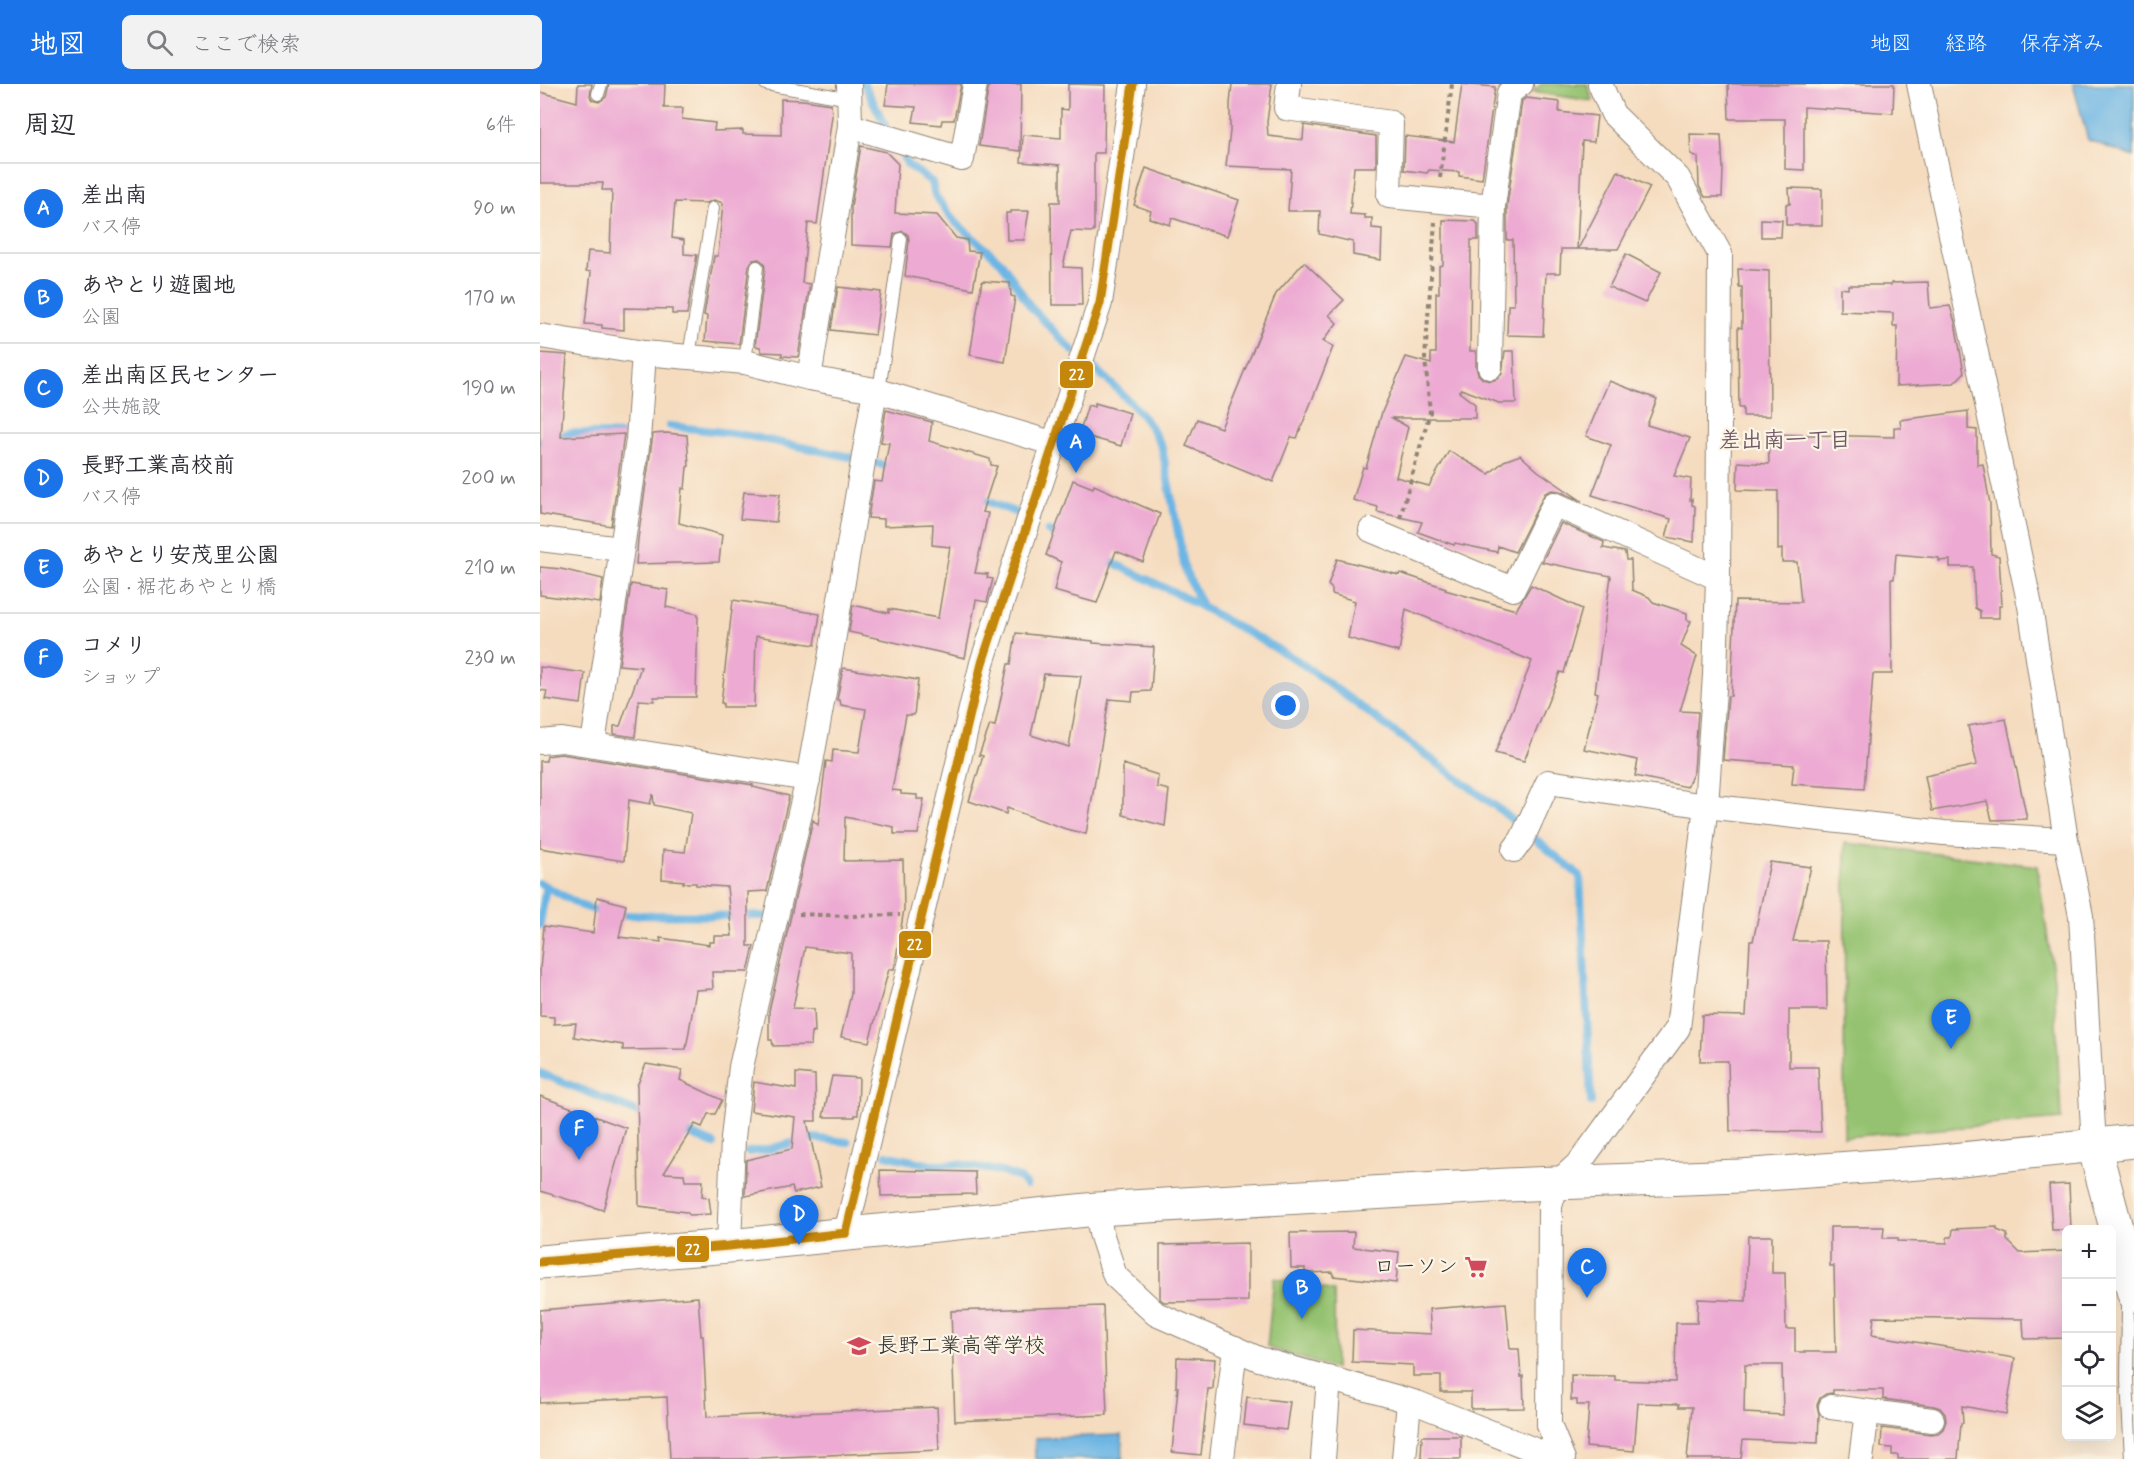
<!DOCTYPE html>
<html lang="ja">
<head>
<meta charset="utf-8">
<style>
  :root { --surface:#fff; --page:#f2f2f3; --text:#2b2b33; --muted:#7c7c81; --line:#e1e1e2; --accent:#1a73e8 }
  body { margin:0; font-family:Mynerve,"Klee One",sans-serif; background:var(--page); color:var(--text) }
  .controls { position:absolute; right:18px; bottom:18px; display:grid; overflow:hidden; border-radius:9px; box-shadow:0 6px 24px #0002 }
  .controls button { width:54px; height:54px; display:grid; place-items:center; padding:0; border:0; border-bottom:2px solid var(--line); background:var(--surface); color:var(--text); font:30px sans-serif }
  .you { position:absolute; left:746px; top:622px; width:21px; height:21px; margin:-15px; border:4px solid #fff; border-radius:50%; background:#1a73e8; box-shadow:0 0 0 9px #1a73e833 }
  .badge { display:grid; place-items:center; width:39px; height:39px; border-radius:50%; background:var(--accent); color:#fff; font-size:20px; font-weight:700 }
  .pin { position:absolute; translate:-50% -50px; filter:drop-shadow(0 2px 3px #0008) }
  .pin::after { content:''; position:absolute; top:32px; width:21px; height:18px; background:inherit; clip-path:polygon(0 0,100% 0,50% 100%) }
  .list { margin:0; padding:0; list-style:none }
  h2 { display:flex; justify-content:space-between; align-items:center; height:78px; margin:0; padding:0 24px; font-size:26px }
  h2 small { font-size:20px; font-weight:400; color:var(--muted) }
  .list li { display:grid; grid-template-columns:39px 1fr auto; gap:18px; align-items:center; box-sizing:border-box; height:90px; padding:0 24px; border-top:2px solid var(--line) }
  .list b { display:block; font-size:22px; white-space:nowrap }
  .list p { margin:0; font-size:20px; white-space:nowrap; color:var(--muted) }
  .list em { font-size:20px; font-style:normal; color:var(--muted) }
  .icon { flex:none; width:33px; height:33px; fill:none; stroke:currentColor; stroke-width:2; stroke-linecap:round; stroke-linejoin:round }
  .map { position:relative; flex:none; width:1594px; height:1375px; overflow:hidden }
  header { display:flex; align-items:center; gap:36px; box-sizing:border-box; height:84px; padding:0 30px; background:var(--accent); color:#fff }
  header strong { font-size:28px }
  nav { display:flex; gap:33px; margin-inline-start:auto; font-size:21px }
  .search { width:420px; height:54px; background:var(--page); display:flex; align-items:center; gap:15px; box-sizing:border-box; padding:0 21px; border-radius:9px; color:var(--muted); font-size:22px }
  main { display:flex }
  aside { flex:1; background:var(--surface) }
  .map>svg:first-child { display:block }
  .green { fill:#94c270; stroke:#60764e; stroke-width:1.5 }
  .water { fill:#6cb5e4; stroke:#4c7088; stroke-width:1.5 }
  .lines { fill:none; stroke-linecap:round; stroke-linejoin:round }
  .stream { stroke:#6cb5e4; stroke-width:8 }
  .building { fill:#edabd3; fill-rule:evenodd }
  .lane-casing { stroke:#908475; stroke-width:14 }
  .street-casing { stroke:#908475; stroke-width:26 }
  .secondary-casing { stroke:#908475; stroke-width:35 }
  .path { stroke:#908475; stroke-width:4; stroke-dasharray:4.5 4.5; stroke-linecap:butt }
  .lane { stroke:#fff; stroke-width:12 }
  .street { stroke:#fff; stroke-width:24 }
  .secondary { stroke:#fff; stroke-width:33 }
  .bus-1-casing { stroke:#fcf5e5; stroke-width:14 }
  .bus-1 { stroke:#c4870b; stroke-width:9 }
  .labels { text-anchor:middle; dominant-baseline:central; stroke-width:4.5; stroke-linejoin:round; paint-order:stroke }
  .poi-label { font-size:21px; fill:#2b2b2b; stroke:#fcf5e5; text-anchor:end }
  .neighbourhood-label { font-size:22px; font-weight:bold; fill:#6f5866; stroke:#fcf5e5 }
  .line-badge { stroke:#fcf5e5; stroke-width:2 }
  .badge-label { font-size:16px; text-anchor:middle; font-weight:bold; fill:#fff }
</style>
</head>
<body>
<header>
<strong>地図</strong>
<div class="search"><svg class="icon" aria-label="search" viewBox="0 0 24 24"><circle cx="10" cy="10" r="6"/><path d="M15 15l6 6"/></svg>ここで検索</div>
<nav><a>地図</a><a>経路</a><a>保存済み</a></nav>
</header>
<main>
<aside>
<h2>周辺<small>6件</small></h2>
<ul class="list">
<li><span class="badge">A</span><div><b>差出南</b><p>バス停</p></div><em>90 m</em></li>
<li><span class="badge">B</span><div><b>あやとり遊園地</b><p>公園</p></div><em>170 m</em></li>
<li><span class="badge">C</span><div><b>差出南区民センター</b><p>公共施設</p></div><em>190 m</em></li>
<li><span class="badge">D</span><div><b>長野工業高校前</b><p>バス停</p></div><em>200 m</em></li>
<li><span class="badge">E</span><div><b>あやとり安茂里公園</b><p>公園 · 裾花あやとり橋</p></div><em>210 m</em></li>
<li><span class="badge">F</span><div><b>コメリ</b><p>ショップ</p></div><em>230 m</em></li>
</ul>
</aside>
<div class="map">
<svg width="1594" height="1375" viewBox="0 0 1594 1375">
  <rect width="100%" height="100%" fill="#fcf5e5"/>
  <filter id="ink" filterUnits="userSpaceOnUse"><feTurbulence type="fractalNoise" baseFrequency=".0167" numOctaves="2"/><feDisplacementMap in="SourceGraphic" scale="12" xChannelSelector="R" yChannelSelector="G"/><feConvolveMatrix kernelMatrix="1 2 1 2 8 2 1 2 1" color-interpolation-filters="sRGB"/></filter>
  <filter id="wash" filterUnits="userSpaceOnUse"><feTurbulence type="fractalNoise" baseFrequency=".008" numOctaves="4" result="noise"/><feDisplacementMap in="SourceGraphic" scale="24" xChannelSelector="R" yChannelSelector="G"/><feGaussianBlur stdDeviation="1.35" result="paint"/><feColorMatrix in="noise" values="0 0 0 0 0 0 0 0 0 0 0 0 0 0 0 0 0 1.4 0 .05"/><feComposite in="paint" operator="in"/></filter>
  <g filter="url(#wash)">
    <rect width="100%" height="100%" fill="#f5dcbf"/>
    <!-- green -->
    <g class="green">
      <path d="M1002 0H1047L1053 17 992 8Z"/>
      <path d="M1305 759 1497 782 1514 895 1521 1035 1304 1053Z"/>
      <path d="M734 1194 794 1207 795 1285 727 1263Z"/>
    </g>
    <!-- water -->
    <g class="water">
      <path d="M1533 0H1594V73L1548 56Z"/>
      <path d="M582 1351 583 1375H495V1354Z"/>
    </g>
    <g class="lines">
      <!-- stream -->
      <g class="stream">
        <path d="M324 0 345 41"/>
        <path d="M361 69 368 81 392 98 395 111 414 137 462 179 490 222 533 267"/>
        <path d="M553 283C579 307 608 331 622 364L645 486 663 524"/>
        <path d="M130 342 199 350 310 373"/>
        <path d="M0 357 31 349 81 351"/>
        <path d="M333 378 354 385"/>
        <path d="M436 413 480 430"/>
        <path d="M508 447 522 455"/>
        <path d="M563 474 644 513 757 576 958 724 1040 792 1051 1018"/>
        <path d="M0 799 42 822 64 829"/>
        <path d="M75 831 226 832"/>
        <path d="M0 841 6 802"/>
        <path d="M0 989 107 1032"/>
        <path d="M140 1046 174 1060"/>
        <path d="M208 1068 225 1066 272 1054 308 1058"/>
        <path d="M346 1071 391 1081 419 1080 459 1087 480 1094 486 1101"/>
      </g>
    </g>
    <g id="blocks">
      <!-- building -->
      <g class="building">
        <path d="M38 0H52L50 12 52 16 59 18 66 13 69 0H125L124 24H143L142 35 175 39 174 47 203 46V50L241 51V15L263 16 291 20 292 32 277 140 268 139 262 199 270 200 258 273 242 272V269L222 268 220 263 215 262 225 184 224 179 219 175 213 176 209 182 199 260 165 257 167 232 164 231 174 172H178L183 119 174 116 167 119 135 118 132 154 144 156V170L157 171 147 230H132V225L84 224V246L62 244V241L45 240 51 188 46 187 48 167 70 169 72 106H62L63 99H0V8L37 18Z"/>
        <path d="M348 0H421L414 36H402L401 41 373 38 376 23 345 21Z"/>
        <path d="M449 0H481L480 67 439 62Z"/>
        <path d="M528 0 565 1 564 69H554V148L531 147 523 183 541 184 542 221H512L511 118H520V81L481 78 483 51 521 54V25L528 26Z"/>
        <path d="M692 0H732L727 38 728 52 763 56 764 41 836 52V83H814L810 130 825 131V134H832V144L842 145 841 176 813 171V158L779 150 780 127H748L751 85 686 82 690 47V20Z"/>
        <path d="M922 0 955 3 942 95 919 92V88L889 86 887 89 864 86 865 52 914 58Z"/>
        <path d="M1188 0H1354L1353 29 1264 23V86L1245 85V35H1189Z"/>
        <path d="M986 14 1020 18 1019 28 1057 32 1054 58 1042 57 1037 165H1021L1020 189H1006L1003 252 967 251 968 221H974L973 156H967V122L982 17Z"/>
        <path d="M1150 50 1181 51 1183 85 1182 113H1165L1159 102 1158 73 1151 70Z"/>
        <path d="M321 62 346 68 358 80 355 129 397 131 416 154 427 156 428 167 440 168 433 205 365 192 369 156 368 151 363 147 354 150 352 163 311 161V123Z"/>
        <path d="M606 84 699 116 687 152 632 134 630 141 609 134 611 127 594 121Z"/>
        <path d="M1078 87 1110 103 1078 165H1038Z"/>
        <path d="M1249 104 1282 105V141H1246V120H1250Z"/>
        <path d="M470 127H489L484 156H467L466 129H470Z"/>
        <path d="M1221 135 1242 136 1241 153H1221Z"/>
        <path d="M903 136 935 137 938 140V156H931L930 267H936V283L938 290 943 295 950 297 957 295 962 290 965 267H974L976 319H959L921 305 919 308 935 320V334H852L868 343 856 393 889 402 909 367 949 390 964 377 980 371 998 387 1042 417 1019 407 1012 406 1005 409 975 468 958 462 957 468 915 459 914 461 878 448 882 438 837 428 838 423 813 416 823 383 826 384 842 328 866 273 891 280V269H896V209H899V182L903 181Z"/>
        <path d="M1086 170 1121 188 1105 219 1069 203Z"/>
        <path d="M764 178 804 216 789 231 797 239 783 257 793 263 757 354 751 353 733 398 646 362 657 335 681 344 736 210Z"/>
        <path d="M1198 185 1229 187 1230 332H1203V324H1199L1198 243 1202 244V203H1199Z"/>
        <path d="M442 197 470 199 471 212 475 213 465 278 430 271Z"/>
        <path d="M1388 198 1390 224 1410 222 1415 238 1424 289 1414 299 1356 302 1357 242H1353V229L1300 227V204L1308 205V201H1351V199Z"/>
        <path d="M298 203 341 208 335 251 291 246Z"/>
        <path d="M0 269 27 271 21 353 84 350 71 442 0 430Z"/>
        <path d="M1069 297 1117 315 1107 341 1150 354 1134 392 1151 395 1150 416 1152 415V421L1155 422 1154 458 1126 453 1131 435 1052 411 1071 361 1046 352Z"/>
        <path d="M555 319 590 329 581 362 539 350 548 321 555 323Z"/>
        <path d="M346 326 392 338 389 357 450 375 451 381 457 382 442 428 448 429 435 489 448 490 447 494 453 495 447 518 436 516 425 574 309 548 313 521 349 529V525L398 534 410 463 392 461 393 440 344 442V435L328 434 334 397 342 398 349 359 341 358Z"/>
        <path d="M1428 327V345L1437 346V381L1443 380 1450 420 1451 470 1459 472 1462 522H1459V534H1440V527L1435 524 1433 483H1410V476L1399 477V474L1356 470 1354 495H1351L1352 590H1333L1324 705 1252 700 1254 681 1183 676 1188 612H1191L1195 517 1261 518 1257 478H1242V465L1238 466V407L1197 406 1198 378 1229 380 1228 350 1354 353V343L1361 344 1360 336Z"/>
        <path d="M126 349 147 351 149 382 147 383 145 405 142 404 139 439 182 451 179 478 96 480 98 455 113 350Z"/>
        <path d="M533 396 553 404 554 401 620 430 603 478 576 467 557 519 514 507 521 478 506 471Z"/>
        <path d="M204 408 240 410 236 438 200 435Z"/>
        <path d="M1021 439 1064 458 1063 464 1085 468 1086 476H1091L1092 506 1109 513 1113 518 1147 529V536L1151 537 1141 562 1157 572 1140 627 1158 628 1154 687 1147 703 1095 692 1098 676 1044 665 1058 609 1055 608 1071 492 1002 478Z"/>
        <path d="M797 475 859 491 860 489 906 504 905 506 976 526 991 501 1042 525 1024 589 1020 588 984 677 955 669 992 577 866 525 859 568 808 554 815 517 792 510V505L788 501Z"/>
        <path d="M0 483 21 485 63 495 60 519 0 511Z"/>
        <path d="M91 500 128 506 126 523 158 530 156 613H114V617L99 616 95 653 74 650V642H80L101 583 79 581Z"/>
        <path d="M193 516 280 530 275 561 216 552 214 623H183V619H181Z"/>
        <path d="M476 549 553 557V559L614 563 611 607 593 608 592 617 569 615 546 750 526 745 467 724 466 730 429 717 443 672 439 671 450 641 455 642 468 580H471ZM504 590 541 592 529 663 491 651Z"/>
        <path d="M0 583 45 589 41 620 5 615 7 607 0 606Z"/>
        <path d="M303 584 378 596 374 631H366L352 706 361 707V710L377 711V715H384L378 750H354V743L305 733 304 777 363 776 364 825 355 881 354 885H349L329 958 301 953 311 910V869L265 863 253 924 274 925 275 948 272 947 271 961 233 962 232 956H229V927L273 736 278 741 286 677 292 678 293 666 319 668 326 625 301 621 300 616H297Z"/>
        <path d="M1466 635 1487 735 1452 736 1447 717 1392 727 1385 692 1437 681 1428 642Z"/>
        <path d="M21 670 213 701V703L249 712 227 807 208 808V862H214L208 888H172L173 905 156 906 146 965 83 966V961L34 953 36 939 14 940V933L0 932V885L4 842 53 849 57 813 86 821 79 853 121 858 120 854 169 861V858H174V852H192L187 803 156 801V799H143L144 797 122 795 123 766 145 768 151 729 114 721 113 710 110 720 89 716 84 777 0 764V677H6L7 672Z"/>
        <path d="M583 680 618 691 617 703 629 706 625 742 583 731Z"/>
        <path d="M1230 778 1271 783 1253 857H1286L1287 926H1249V983H1278L1281 1048 1190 1047 1188 977H1160L1162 931 1206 932 1210 857H1213Z"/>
        <path d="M106 980 142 986 140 996 182 1016 175 1030H168L162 1043 155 1040 124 1089 144 1090 145 1097H163L162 1112 169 1114 171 1130 150 1131 146 1128 99 1122 97 1002Z"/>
        <path d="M256 989 275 991 276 1037H267L281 1103 254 1109 252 1103 205 1112 206 1076 252 1065 255 1033 211 1027 214 998 256 1005Z"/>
        <path d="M292 992 319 994 318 1031H315V1033H283Z"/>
        <path d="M0 1012 86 1044 63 1126 0 1107Z"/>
        <path d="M340 1086 435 1088 436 1110 341 1112Z"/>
        <path d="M1529 1100 1531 1146H1512L1509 1101Z"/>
        <path d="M1290 1143H1344L1343 1154H1358V1157L1407 1159V1153H1412L1413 1145 1457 1143V1146L1467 1150V1156L1480 1169 1527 1167V1254L1484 1255 1483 1235 1334 1233 1332 1251 1475 1274 1466 1330 1422 1322 1423 1339H1421L1418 1375H1358V1371H1352V1364L1341 1363 1342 1344 1391 1350 1398 1349 1403 1345 1406 1337 1405 1330 1400 1324 1394 1322 1343 1315V1306H1293V1309L1286 1310 1280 1314 1277 1321 1279 1330 1278 1359 1203 1356 1201 1375H1147L1152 1323H1139V1320L1098 1319 1094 1367 1046 1363 1049 1321H1037V1316H1031V1291L1075 1292V1296L1135 1298 1136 1239H1157L1158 1215 1206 1217 1208 1152H1232V1189H1245L1246 1245H1255V1268H1296L1294 1182H1290ZM1205 1281H1242L1243 1331 1204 1329Z"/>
        <path d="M814 1148 813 1163 859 1168 856 1199 793 1192V1188L765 1189V1184H751L750 1149Z"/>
        <path d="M708 1159V1217L624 1218 620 1215V1161Z"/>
        <path d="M158 1213 161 1252H163L167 1333 397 1323 399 1366 200 1375H130L127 1313 0 1319V1226Z"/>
        <path d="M966 1219 970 1265H979L981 1293 983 1292 984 1324 931 1325V1308H901V1292H873V1281L812 1278 813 1246 891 1250 889 1225Z"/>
        <path d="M563 1222 567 1331 415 1337 411 1227Z"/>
        <path d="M637 1273 675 1275 673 1305H668L661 1371 632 1368 638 1303H636Z"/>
        <path d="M707 1313 750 1318 746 1346 704 1341Z"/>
        <path d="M882 1352H921V1375H881Z"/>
      </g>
    </g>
  </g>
  <g filter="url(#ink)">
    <use href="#blocks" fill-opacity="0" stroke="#908475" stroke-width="1.5"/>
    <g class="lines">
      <!-- lane casing -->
      <g class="lane-casing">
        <g id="lane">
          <path d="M226 0 310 15"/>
          <path d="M58 10 61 0"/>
          <path d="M149 272 173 124"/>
          <path d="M205 278 217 183"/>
          <path d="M339 307 361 155"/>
          <path d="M1591 1375 1587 1296 1588 1220 1592 1209"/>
        </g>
      </g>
      <!-- street casing -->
      <g class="street-casing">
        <g id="street">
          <path d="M749 0 746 24 851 39 849 112 953 122"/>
          <path d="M1379 0 1490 522 1526 756 1541 832 1554 1062"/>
          <path d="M310 42 422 75 435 0"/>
          <path d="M0 252 104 269 205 278 269 294 335 306 515 360"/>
          <path d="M950 283 953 122 969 9 981 0"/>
          <path d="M269 294 310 42 309 0"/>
          <path d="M831 446 973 505 1014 420 1178 494"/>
          <path d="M0 455 81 465"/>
          <path d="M0 658 22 656 268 695 201 983 193 1054 189 1162"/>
          <path d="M53 660 98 356 104 269"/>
          <path d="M268 695 290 575 335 306"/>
          <path d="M974 766 982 755 1008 698 1166 722 1404 749 1526 756"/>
          <path d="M557 1125 561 1149 575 1192 616 1230 719 1275 877 1319 1017 1375"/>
          <path d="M306 1149 442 579 560 219 593 0"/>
          <path d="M1291 1323 1392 1336"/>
          <path d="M682 1375 695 1264"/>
          <path d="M783 1375 789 1294"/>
          <path d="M864 1375 869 1317"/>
          <path d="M1023 1375 1009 1341 1010 1122 1017 1099 1040 1078 1138 944 1166 722 1175 591 1178 494 1180 170 1138 94 1073 30 1060 0"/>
          <path d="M1321 1375 1327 1328"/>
        </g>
      </g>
      <!-- secondary casing -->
      <g class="secondary-casing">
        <g id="secondary">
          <path d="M1554 1062 1594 1210"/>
          <path d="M0 1178 189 1162 557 1125 967 1101 1199 1092 1393 1078 1594 1057"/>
        </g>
      </g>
      <!-- path -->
      <g class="path">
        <path d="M900 94 912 0"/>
        <path d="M860 434 890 328 885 274 895 138"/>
        <path d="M259 830 307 832 360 831"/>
      </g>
      <!-- lane -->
      <use href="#lane" class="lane"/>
      <!-- street -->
      <use href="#street" class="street"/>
      <!-- secondary -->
      <use href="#secondary" class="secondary"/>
      <!-- bus-1 casing -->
      <g class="bus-1-casing">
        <g id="bus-1">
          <path d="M306 1149 442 579 560 219 593 0"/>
          <path d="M0 1178 189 1162 306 1149"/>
        </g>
      </g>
      <!-- bus-1 -->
      <use href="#bus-1" class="bus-1"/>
    </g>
  </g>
  <!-- icons -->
  <defs>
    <g id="supermarket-bare" transform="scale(1.8)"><path d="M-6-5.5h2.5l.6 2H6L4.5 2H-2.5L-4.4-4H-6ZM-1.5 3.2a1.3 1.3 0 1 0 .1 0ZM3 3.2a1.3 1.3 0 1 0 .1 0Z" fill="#d1495b" stroke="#fcf5e5" stroke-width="2.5" paint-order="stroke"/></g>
    <g id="school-bare" transform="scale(1.8)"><path d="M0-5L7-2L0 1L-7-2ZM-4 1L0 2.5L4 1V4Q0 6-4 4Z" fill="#d1495b" stroke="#fcf5e5" stroke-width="2.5" paint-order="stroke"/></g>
  </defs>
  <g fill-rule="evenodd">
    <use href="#supermarket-bare" x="936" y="1183"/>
    <use href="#school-bare" x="319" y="1262"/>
  </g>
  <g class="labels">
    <!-- poi labels -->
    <g class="poi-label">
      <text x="918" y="1183">ローソン</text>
      <text x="337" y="1262" text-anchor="start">長野工業高等学校</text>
    </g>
    <!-- neighbourhood labels -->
    <g class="neighbourhood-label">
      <text x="1245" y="357">差出南一丁目</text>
    </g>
  </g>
  <g class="line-badge">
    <rect x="519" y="276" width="35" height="29" rx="6" fill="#c4870b"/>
    <rect x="358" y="846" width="34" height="29" rx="6" fill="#c4870b"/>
    <rect x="136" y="1151" width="34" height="28" rx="6" fill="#c4870b"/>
  </g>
  <g class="badge-label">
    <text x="537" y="296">22</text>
    <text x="375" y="866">22</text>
    <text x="153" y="1171">22</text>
  </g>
</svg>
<div class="controls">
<button>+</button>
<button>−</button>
<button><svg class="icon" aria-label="locate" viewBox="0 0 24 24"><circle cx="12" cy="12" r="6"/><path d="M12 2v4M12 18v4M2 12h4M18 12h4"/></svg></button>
<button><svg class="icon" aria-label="layers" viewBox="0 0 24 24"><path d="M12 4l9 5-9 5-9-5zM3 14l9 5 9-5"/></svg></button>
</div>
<div class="you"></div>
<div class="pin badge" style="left:536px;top:389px">A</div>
<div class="pin badge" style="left:762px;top:1235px">B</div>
<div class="pin badge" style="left:1047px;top:1214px">C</div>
<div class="pin badge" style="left:259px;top:1161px">D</div>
<div class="pin badge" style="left:1411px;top:965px">E</div>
<div class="pin badge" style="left:39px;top:1076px">F</div>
</div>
</main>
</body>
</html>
